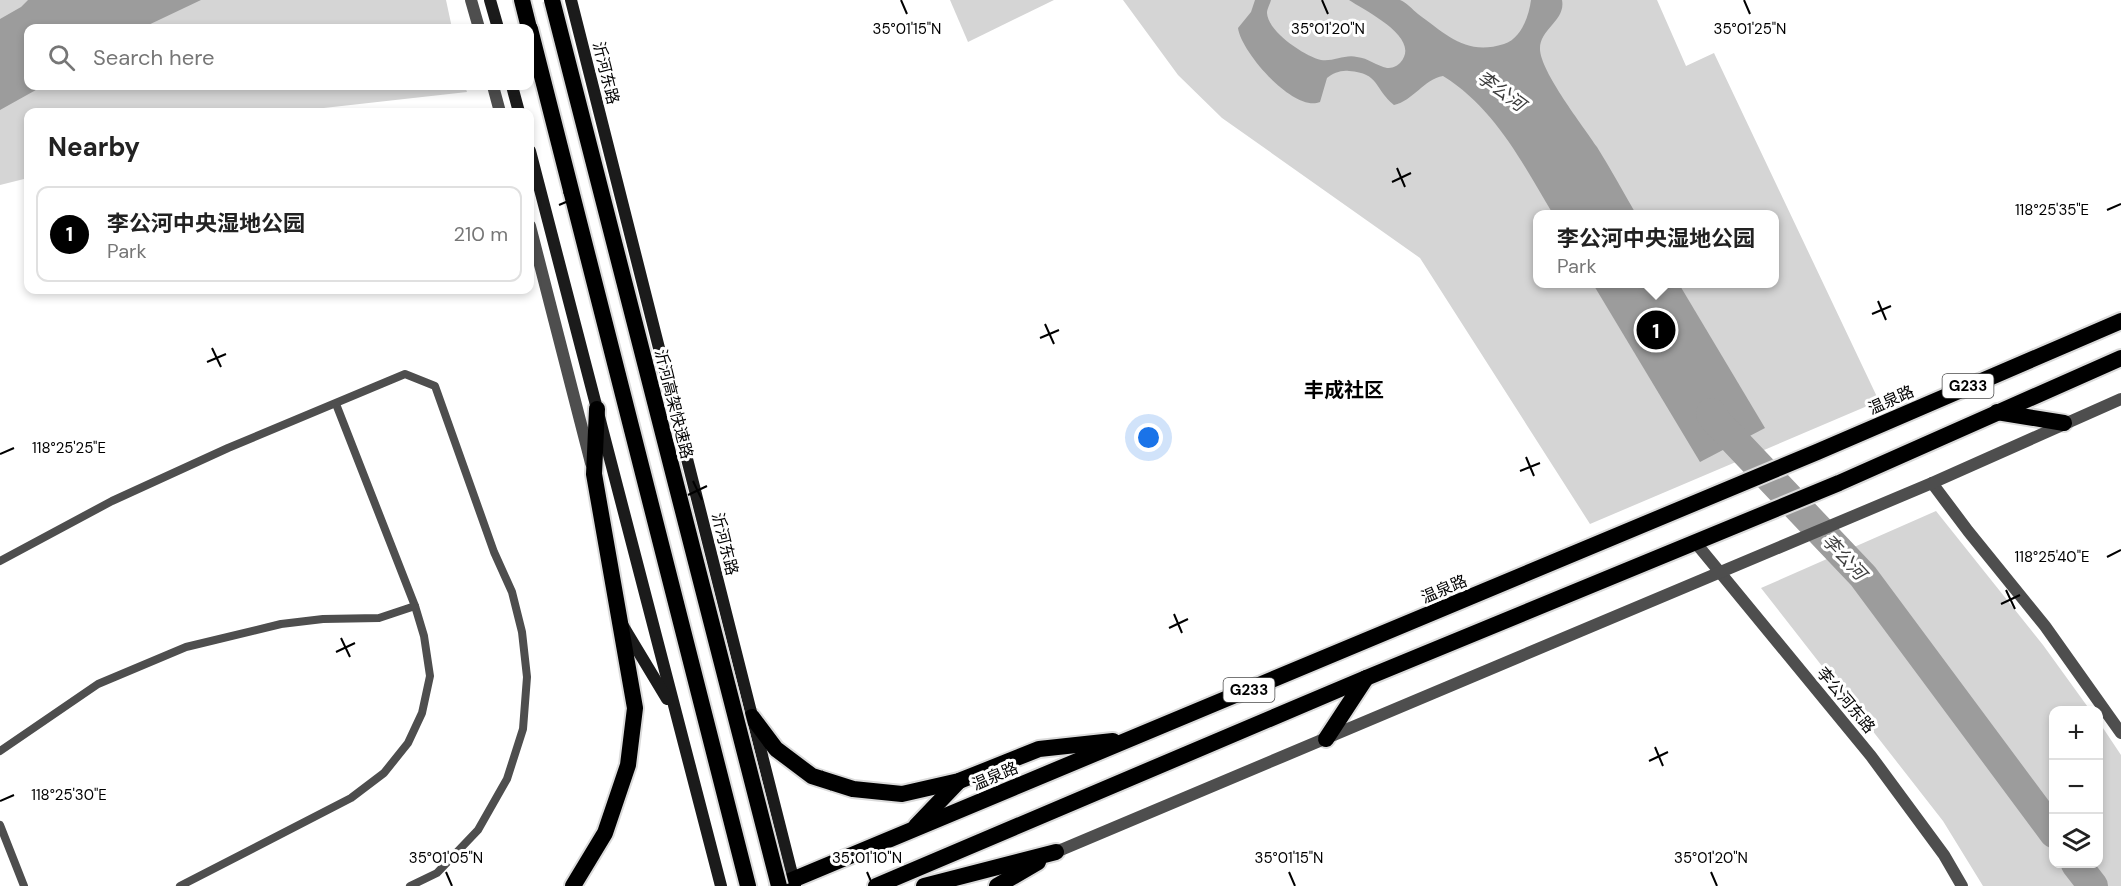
<!DOCTYPE html>
<html lang="en">
<head>
<meta charset="utf-8">
<style>
  :root { --surface:#fff; --page:#f6f6f6; --text:#222; --muted:#767676; --line:#e0e0e0; --accent:#000 }
  body { margin:0; font-family:"DM Sans","Noto Sans SC",sans-serif; background:var(--page); color:var(--text) }
  .controls { position:absolute; right:18px; bottom:18px; display:grid; overflow:hidden; border-radius:12px; box-shadow:0 3px 9px #0003 }
  .controls button { width:54px; height:54px; display:grid; place-items:center; padding:0; border:0; border-bottom:2px solid var(--line); background:var(--surface); color:var(--text); font:30px sans-serif }
  .you { position:absolute; left:1149px; top:438px; width:21px; height:21px; margin:-15px; border:4px solid #fff; border-radius:50%; background:#1a73e8; box-shadow:0 0 0 9px #1a73e833 }
  .badge { display:grid; place-items:center; width:39px; height:39px; border-radius:50%; background:var(--accent); color:#fff; font-size:20px; font-weight:700 }
  .pin { position:absolute; translate:-50% -50%; border:3px solid #fff; box-shadow:0 2px 6px #0006 }
  .popup { position:absolute; left:1533px; top:210px; width:246px; height:78px; box-sizing:border-box; display:grid; place-content:center; border-radius:12px; background:var(--surface); filter:drop-shadow(0 2px 4px #0005); font-size:20px; white-space:nowrap; color:var(--muted) }
  .popup b { font-size:22px; color:var(--text) }
  .popup::after { content:''; position:absolute; left:50%; top:100%; margin-left:-12px; border:12px solid transparent; border-top-color:var(--surface) }
  .list { margin:0; padding:0; list-style:none }
  h2 { display:flex; justify-content:space-between; align-items:center; height:78px; margin:0; padding:0 24px; font-size:26px }
  h2 small { font-size:20px; font-weight:400; color:var(--muted) }
  .list li { display:grid; grid-template-columns:39px 1fr auto; gap:18px; align-items:center; box-sizing:border-box; height:96px; margin:0 12px 12px; padding:0 12px; border:2px solid var(--line); border-radius:12px }
  .list b { display:block; font-size:22px; white-space:nowrap }
  .list p { margin:0; font-size:20px; white-space:nowrap; color:var(--muted) }
  .list em { font-size:20px; font-style:normal; color:var(--muted) }
  .icon { flex:none; width:33px; height:33px; fill:none; stroke:currentColor; stroke-width:2; stroke-linecap:round; stroke-linejoin:round }
  .map { position:relative; flex:none; width:2121px; height:886px; overflow:hidden }
  .search { position:absolute; background:var(--surface); box-shadow:0 3px 9px #0003; left:24px; top:24px; width:510px; height:66px; display:flex; align-items:center; gap:15px; box-sizing:border-box; padding:0 21px; border-radius:12px; color:var(--muted); font-size:22px }
  .panel { position:absolute; background:var(--surface); box-shadow:0 3px 9px #0003; left:24px; top:108px; width:510px; height:186px; border-radius:12px }
  .map>svg:first-child { display:block }
  .green { fill:#d5d5d5; fill-rule:evenodd }
  .water { fill:#9c9c9c }
  .lines { fill:none; stroke-linecap:round; stroke-linejoin:round }
  .river { stroke:#9c9c9c; stroke-width:30 }
  .trunk-casing { stroke:#dbdbdb; stroke-width:20 }
  .service { stroke:#4e4e4e; stroke-width:8 }
  .minor { stroke:#4e4e4e; stroke-width:12 }
  .tertiary { stroke:#4e4e4e; stroke-width:12 }
  .secondary { stroke:#1b1b1b; stroke-width:12 }
  .trunk { stroke:#000; stroke-width:16 }
  .trunk-bridge-casing { stroke:#dbdbdb; stroke-width:20; stroke-linecap:butt }
  .trunk-bridge { stroke:#000; stroke-width:16 }
  .ticks { fill:none; stroke:#000; stroke-width:2 }
  .labels { text-anchor:middle; dominant-baseline:central; stroke-width:6; stroke-linejoin:round; paint-order:stroke }
  .shield { fill:#fff; stroke:#4c4c4c; stroke-width:1.5 }
  .shield-label { font-size:15px; font-weight:bold; fill:#000 }
  .street-label { font-size:16px; fill:#000; stroke:#fff }
  .water-label { font-size:18px; font-style:italic; fill:#3d3d3d; stroke:#fff }
  .quarter-label { font-size:20px; font-weight:bold; fill:#000; stroke:#fff }
  .ticks-label { font-size:15px; text-anchor:middle; fill:#000; stroke:#fff; stroke-width:6; stroke-linejoin:round; paint-order:stroke }
</style>
</head>
<body>
<div class="map">
<svg width="2121" height="886" viewBox="0 0 2121 886">
  <rect width="100%" height="100%" fill="#fff"/>
  <!-- green -->
  <g class="green">
    <path d="M0 0H446L452 28H28V86H465L467 92 288 112H28V178L0 185Z"/>
    <path d="M950 0H1054L968 42Z"/>
    <path d="M1123 0H1657L1686 66 1714 53 1879 401 1590 524 1420 258 1222 118 1178 75ZM1538 214H1774V284H1538Z"/>
    <path d="M1936 511 2043 645 2090 710H2054V864H2098L2099 722 2121 755V886H1983L1943 821 1761 588Z"/>
  </g>
  <!-- water -->
  <g class="water">
    <path d="M28 0H201L142 28H28V86H43L0 110V19L21 7Z"/>
    <path d="M1255 0H1271C1270 4 1267 9 1267 13 1268 32 1305 56 1321 60 1333 62 1345 54 1357 57 1368 58 1377 66 1387 68 1392 68 1396 67 1400 63 1423 38 1365 11 1349 0 1360 0 1391 0 1400 0 1406 2 1413 10 1418 14 1447 35 1466 56 1504 44 1521 39 1529 16 1531 0H1562C1566 20 1540 29 1540 48 1539 70 1584 127 1597 147 1611 169 1623 192 1636 214H1553C1523 164 1495 108 1443 76 1424 79 1413 101 1394 105 1374 89 1380 73 1349 71 1341 70 1333 73 1327 78L1320 102C1294 113 1241 52 1238 28L1251 12Z"/>
    <path d="M1593 284H1679L1765 428 1700 462Z"/>
  </g>
  <g class="lines">
    <!-- river -->
    <g class="river">
      <path d="M1711 413 1715 420 1863 576 2054 833"/>
      <path d="M2076 864 2093 886"/>
    </g>
    <!-- trunk casing -->
    <g class="trunk-casing">
      <g id="trunk">
        <path d="M522 0 529 28"/>
        <path d="M530 29 748 886"/>
        <path d="M1997 412 2064 423"/>
        <path d="M752 717 776 749 812 776 853 789 902 794 959 781 1039 749 1113 741"/>
        <path d="M1326 739 1366 678"/>
        <path d="M916 826 959 781"/>
        <path d="M573 886 605 833 628 765 635 708 594 474 597 409"/>
        <path d="M778 886 1817 452 2121 321"/>
        <path d="M876 886 1366 678 1839 483 2121 358"/>
        <path d="M924 886 1056 852"/>
        <path d="M997 886 1038 862"/>
      </g>
    </g>
    <!-- service -->
    <g class="service">
      <path d="M0 561 112 501 228 448 405 374 435 386 494 552 512 592 522 632 527 677 523 729 507 779 478 830 437 873 410 886"/>
      <path d="M0 751 98 684 186 647 281 624 323 619 379 618 415 606"/>
      <path d="M0 825 24 886"/>
      <path d="M180 886 351 798 384 773 408 743 422 713 430 676 424 636 415 606 336 404"/>
    </g>
    <!-- minor -->
    <g class="minor">
      <path d="M1932 483 1968 531 2045 626 2121 733"/>
      <path d="M1695 542 1871 756 1944 855 1962 886"/>
    </g>
    <!-- tertiary -->
    <g class="tertiary">
      <path d="M471 0 479 28"/>
      <path d="M493 86 500 112"/>
      <path d="M530 226 591 463"/>
      <path d="M1056 852 1932 483 2121 399"/>
    </g>
    <!-- secondary -->
    <g class="secondary">
      <path d="M490 0 498 28"/>
      <path d="M571 0 795 886"/>
      <path d="M512 86 519 112"/>
      <path d="M530 151 721 886"/>
      <path d="M623 626 667 699"/>
    </g>
    <!-- trunk -->
    <use href="#trunk" class="trunk"/>
    <!-- trunk-bridge casing -->
    <g class="trunk-bridge-casing">
      <path id="trunk-bridge" d="M552 0 779 886"/>
    </g>
    <!-- trunk-bridge -->
    <use href="#trunk-bridge" class="trunk-bridge"/>
  </g>
  <!-- ticks -->
  <path class="ticks" d="M901 0 907 14M1322 0 1328 14M1744 0 1750 14M1397 168 1405 187M1392 182 1411 173M564 192 573 211M559 205 578 197M2107 210 2121 204M1878 301 1886 320M1872 314 1891 306M1045 324 1054 344M1040 338 1059 330M212 348 221 367M207 362 226 354M0 454 14 448M1526 457 1534 476M1520 471 1540 463M693 481 702 500M688 495 707 486M2107 557 2121 550M2006 590 2015 609M2001 604 2020 595M1174 614 1182 633M1169 628 1188 619M341 638 350 657M336 652 355 643M1655 747 1663 766M1649 761 1668 752M822 771 831 790M817 784 836 776M0 801 14 795M446 872 452 886M867 872 873 886M1289 872 1295 886M1711 872 1717 886"/>
  <g class="labels">
    <!-- shield labels -->
    <g class="shield">
      <rect x="1942.5" y="374" width="51" height="24" rx="4.5"/>
      <rect x="1223.5" y="678" width="51" height="24" rx="4.5"/>
    </g>
    <g class="shield-label">
      <text x="1968" y="386">G233</text>
      <text x="1249" y="690">G233</text>
    </g>
    <!-- street labels -->
    <g class="street-label">
      <text transform="translate(606 73) rotate(76)">沂河东路</text>
      <text transform="translate(1891 400) rotate(-24)">温泉路</text>
      <text transform="translate(674 404) rotate(76)">沂河高架快速路</text>
      <text transform="translate(725 544) rotate(76)">沂河东路</text>
      <text transform="translate(1444 589) rotate(-23)">温泉路</text>
      <text transform="translate(1846 700) rotate(50)">李公河东路</text>
      <text transform="translate(995 776) rotate(-23)">温泉路</text>
    </g>
    <!-- water labels -->
    <g class="water-label">
      <text transform="translate(1501 91) rotate(36)">李公河</text>
      <text transform="translate(1844 557) rotate(47)">李公河</text>
    </g>
    <!-- quarter labels -->
    <g class="quarter-label">
      <text x="1344" y="390">丰成社区</text>
    </g>
  </g>
  <g class="ticks-label">
    <text x="1328" y="34">35°01'20"N</text>
    <text x="1750" y="34">35°01'25"N</text>
    <text x="907" y="34">35°01'15"N</text>
    <text x="2052" y="215">118°25'35"E</text>
    <text x="69" y="453">118°25'25"E</text>
    <text x="2052" y="562">118°25'40"E</text>
    <text x="69" y="800">118°25'30"E</text>
    <text x="446" y="863">35°01'05"N</text>
    <text x="867" y="863">35°01'10"N</text>
    <text x="1289" y="863">35°01'15"N</text>
    <text x="1711" y="863">35°01'20"N</text>
  </g>
</svg>
<div class="controls">
<button>+</button>
<button>−</button>
<button><svg class="icon" aria-label="layers" viewBox="0 0 24 24"><path d="M12 4l9 5-9 5-9-5zM3 14l9 5 9-5"/></svg></button>
</div>
<div class="you"></div>
<div class="pin badge" style="left:1656px;top:330px">1</div>
<div class="popup"><b>李公河中央湿地公园</b>Park</div>
<div class="search"><svg class="icon" aria-label="search" viewBox="0 0 24 24"><circle cx="10" cy="10" r="6"/><path d="M15 15l6 6"/></svg>Search here</div>
<section class="panel">
<h2>Nearby<small></small></h2>
<ul class="list">
<li><span class="badge">1</span><div><b>李公河中央湿地公园</b><p>Park</p></div><em>210 m</em></li>
</ul>
</section>
</div>
</body>
</html>
